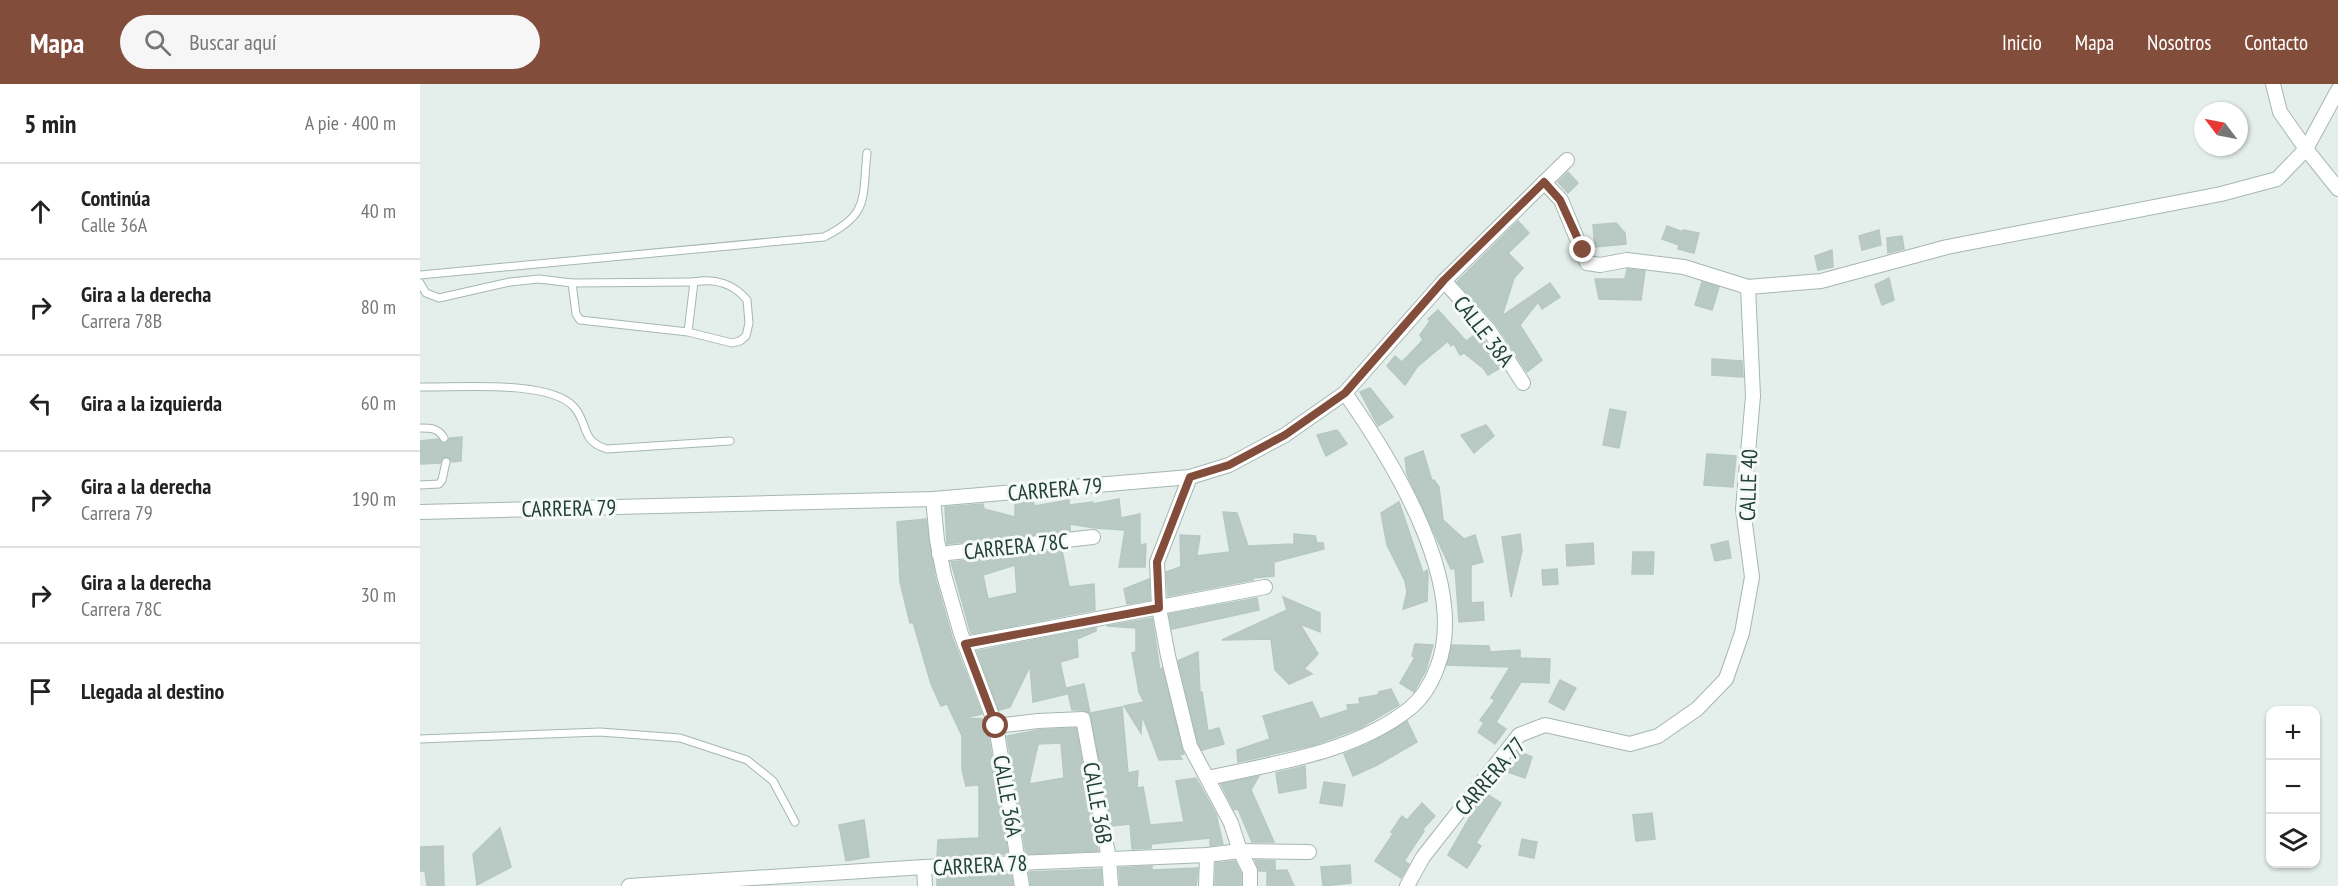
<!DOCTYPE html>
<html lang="es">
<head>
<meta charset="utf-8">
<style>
  :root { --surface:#fff; --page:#f6f6f6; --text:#222; --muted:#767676; --line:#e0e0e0; --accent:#824d3b }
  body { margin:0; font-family:"PT Sans Narrow",sans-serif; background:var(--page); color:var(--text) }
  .controls { position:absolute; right:18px; bottom:18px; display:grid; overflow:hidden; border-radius:12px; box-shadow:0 2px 4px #0004 }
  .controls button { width:54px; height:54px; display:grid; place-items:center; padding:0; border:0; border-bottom:2px solid var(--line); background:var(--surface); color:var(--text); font:30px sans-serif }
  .compass { position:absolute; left:1774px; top:18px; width:54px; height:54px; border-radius:50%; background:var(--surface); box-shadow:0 2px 4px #0004; rotate:302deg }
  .stop { position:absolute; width:18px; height:18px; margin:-14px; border:4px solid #824d3b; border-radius:50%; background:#fff }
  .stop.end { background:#824d3b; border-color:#fff; box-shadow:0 2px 6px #0008 }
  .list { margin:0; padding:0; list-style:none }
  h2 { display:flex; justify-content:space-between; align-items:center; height:78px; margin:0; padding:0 24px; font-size:26px }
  h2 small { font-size:20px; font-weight:400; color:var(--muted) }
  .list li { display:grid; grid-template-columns:39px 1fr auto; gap:18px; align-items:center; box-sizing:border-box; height:96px; padding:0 24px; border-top:2px solid var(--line) }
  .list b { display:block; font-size:22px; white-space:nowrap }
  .list p { margin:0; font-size:20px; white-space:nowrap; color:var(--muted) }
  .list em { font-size:20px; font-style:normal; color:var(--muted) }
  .icon { flex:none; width:33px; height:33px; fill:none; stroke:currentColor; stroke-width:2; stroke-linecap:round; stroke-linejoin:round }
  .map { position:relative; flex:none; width:1918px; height:802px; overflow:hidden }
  header { display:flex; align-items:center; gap:36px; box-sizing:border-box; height:84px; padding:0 30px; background:var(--accent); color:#fff }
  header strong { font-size:28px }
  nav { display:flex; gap:33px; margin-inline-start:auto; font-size:21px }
  .search { width:420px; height:54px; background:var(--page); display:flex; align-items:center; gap:15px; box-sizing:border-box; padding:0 21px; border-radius:33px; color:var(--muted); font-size:22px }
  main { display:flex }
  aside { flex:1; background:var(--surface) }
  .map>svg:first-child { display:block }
  .building { fill:#b9c9c3; stroke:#b6c8c1; stroke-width:1.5; fill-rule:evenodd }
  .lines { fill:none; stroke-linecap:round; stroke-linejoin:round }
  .service-casing { stroke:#a6b7b1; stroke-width:9 }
  .minor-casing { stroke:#a6b7b1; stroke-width:16 }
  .service { stroke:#fff; stroke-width:7 }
  .minor { stroke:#fff; stroke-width:14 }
  .route { stroke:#824d3b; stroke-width:8 }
  .labels { text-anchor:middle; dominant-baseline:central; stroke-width:6; stroke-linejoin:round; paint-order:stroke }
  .street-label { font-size:22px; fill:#224139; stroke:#f5faf8 }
</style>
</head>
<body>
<header>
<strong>Mapa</strong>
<div class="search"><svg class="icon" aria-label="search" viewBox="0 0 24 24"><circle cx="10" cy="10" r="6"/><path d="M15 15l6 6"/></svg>Buscar aquí</div>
<nav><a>Inicio</a><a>Mapa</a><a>Nosotros</a><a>Contacto</a></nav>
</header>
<main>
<aside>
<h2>5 min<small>A pie · 400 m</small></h2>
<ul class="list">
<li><svg class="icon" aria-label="ahead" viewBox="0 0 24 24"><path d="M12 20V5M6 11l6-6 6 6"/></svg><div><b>Continúa</b><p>Calle 36A</p></div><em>40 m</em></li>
<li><svg class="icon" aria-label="right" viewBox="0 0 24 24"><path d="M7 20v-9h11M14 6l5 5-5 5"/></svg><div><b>Gira a la derecha</b><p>Carrera 78B</p></div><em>80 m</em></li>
<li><svg class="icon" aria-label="left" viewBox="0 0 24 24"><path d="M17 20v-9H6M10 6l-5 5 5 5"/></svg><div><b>Gira a la izquierda</b></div><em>60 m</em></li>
<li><svg class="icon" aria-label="right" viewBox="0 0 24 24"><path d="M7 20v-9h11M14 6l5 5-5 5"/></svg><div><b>Gira a la derecha</b><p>Carrera 79</p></div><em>190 m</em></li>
<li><svg class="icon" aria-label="right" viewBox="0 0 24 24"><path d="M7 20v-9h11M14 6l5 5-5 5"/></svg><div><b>Gira a la derecha</b><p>Carrera 78C</p></div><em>30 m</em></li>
<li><svg class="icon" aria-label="arrive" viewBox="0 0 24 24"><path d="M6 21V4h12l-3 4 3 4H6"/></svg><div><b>Llegada al destino</b></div></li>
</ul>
</aside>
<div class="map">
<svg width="1918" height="802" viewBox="0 0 1918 802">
  <rect width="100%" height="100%" fill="#e4eeea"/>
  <!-- building -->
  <g class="building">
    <path d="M1148 88 1158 99 1148 109 1138 98Z"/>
    <path d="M1098 137 1109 149 1088 169 1103 184 1094 194 1082 232 1130 199 1140 213 1122 225 1118 218 1100 241 1122 276 1107 288 1076 240 1037 198Z"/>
    <path d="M1196 139 1205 149 1206 160 1175 163 1173 141Z"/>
    <path d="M1247 142 1263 148V146L1279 149 1274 169 1258 165 1259 161 1242 155Z"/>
    <path d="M1459 146 1461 161 1442 166 1439 152Z"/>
    <path d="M1482 152 1484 165 1468 169 1467 154Z"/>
    <path d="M1412 166 1413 183 1398 186 1395 172Z"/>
    <path d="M1207 185 1225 187 1221 216 1179 215 1175 195H1205Z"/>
    <path d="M1469 194 1474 216 1462 221 1455 201Z"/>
    <path d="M1282 198 1299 203 1292 226 1275 221Z"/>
    <path d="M1018 226 1046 257 1059 248 1082 283 1068 291 1064 285 1044 269 1040 271 1034 260 1031 262 1028 257 997 283 985 301 967 282 975 272 982 278 1003 256 1000 251 1010 237 1008 235Z"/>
    <path d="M1292 275 1322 277 1323 293 1292 291Z"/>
    <path d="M950 304 973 333 958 342 940 308Z"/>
    <path d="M1190 325 1206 328 1199 364 1183 361Z"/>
    <path d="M1066 341 1074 352 1054 369 1041 351Z"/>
    <path d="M917 346 927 360 906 372 897 351Z"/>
    <path d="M42 353 41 377 32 378 29 374 25 373 20 379 0 380V357L18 355 25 359 30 354Z"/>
    <path d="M1003 367 1012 397 1014 396 1019 403 1023 436 1044 455 1055 451 1063 478 1051 481V519L1063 518 1064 536 1039 538 1035 484 1031 485 987 390 985 374Z"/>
    <path d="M1287 370 1316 372 1313 403 1284 401Z"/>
    <path d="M699 415 701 434 720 430V461L726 460 725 483H699L705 446 675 444 650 440V447L527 460 525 423 563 420 564 425 595 433V419L613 418 615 422 649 416V421L673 418V420Z"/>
    <path d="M979 418 1003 489 1007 486 1008 490 1007 517 983 525 987 508 985 497 967 461 961 429Z"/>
    <path d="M803 428 817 429 828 462 874 460V450L895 452 897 459H903L904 465 854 478V492L833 494V496L748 512 746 488 763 482H761L760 451 780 452 776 477 778 476 777 472 810 468Z"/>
    <path d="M506 435 515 493 532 553 562 630 544 634 564 635 567 644 588 770 517 773 518 756 559 754V701L546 702 542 686V652L527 620 521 622 511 600 493 538 490 539 480 498 477 438Z"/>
    <path d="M1100 450 1102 467 1091 513 1082 453Z"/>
    <path d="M1308 457 1311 474 1295 477 1291 461Z"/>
    <path d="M1173 459 1174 480 1147 482 1146 461Z"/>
    <path d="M642 466 649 503 674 500 675 526 551 550 531 478ZM595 481 597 509 568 515 563 491Z"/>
    <path d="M1213 468H1234L1233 490H1212Z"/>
    <path d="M1137 485 1138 500 1123 501 1122 486Z"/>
    <path d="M729 495 730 516 707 520 704 505Z"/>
    <path d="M863 513 900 529V548L880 540 898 570 884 585 892 590 869 600 855 586 851 555 802 556 867 526Z"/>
    <path d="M837 514 839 526 752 545 749 530Z"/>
    <path d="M732 534 740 586 742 584 764 670 759 671 762 675 739 676 722 631 721 649 704 622 724 618 719 608 712 569 716 568V544L687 542Z"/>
    <path d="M676 544V547L657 555 658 573 640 578 647 610 613 618 610 582 590 623 579 626 557 567Z"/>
    <path d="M995 560 1013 561 1006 586 994 608 980 599 995 573 992 572Z"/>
    <path d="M1031 561 1069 562 1070 568 1100 566V574L1130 575 1129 599 1101 598 1076 638 1086 645 1075 660 1058 648 1064 639 1060 636 1075 616 1071 614 1090 583 1027 581Z"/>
    <path d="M778 568 780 609 782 608 788 647 799 644 804 660 782 666 778 659 758 577Z"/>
    <path d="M1140 596 1156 604 1144 626 1129 618Z"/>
    <path d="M664 600 670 629 663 626H652L647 604Z"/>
    <path d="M971 605 979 621 940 644 894 661 818 678 817 666 850 655 843 632 892 618 900 635 928 626 927 621 940 620 939 614 958 611 959 608Z"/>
    <path d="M702 623 708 689 718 687 717 704 723 703 730 741 764 738 756 697 776 694 796 730 803 760 790 762V754L731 760V764L712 765 710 740 692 742 670 629Z"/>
    <path d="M987 637 997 658 957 681 933 692 924 670 948 660Z"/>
    <path d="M656 644 678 767 606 770 587 652 619 646ZM641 659 644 694 609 700 618 660Z"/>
    <path d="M1097 667 1112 673 1105 694 1088 688Z"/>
    <path d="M885 682 886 704 859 709 856 689Z"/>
    <path d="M839 692 831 706 854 758H832L818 725 814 726 801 700Z"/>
    <path d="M904 698 925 701 922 722 900 719Z"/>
    <path d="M1065 709 1081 719 1056 759 1061 762 1047 784 1028 771 1052 729 1050 728Z"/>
    <path d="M1002 719 1015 732 1002 746 1004 747 984 777 989 780 981 794 955 777 973 750 971 748 982 732 987 736Z"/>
    <path d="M1232 729 1235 755 1216 757 1213 731Z"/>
    <path d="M444 736 449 773 426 777 419 741Z"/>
    <path d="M80 744 91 783 57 801 53 770Z"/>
    <path d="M1102 755 1117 758 1114 774 1099 771Z"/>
    <path d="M23 762 24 802H7L5 787H0V763Z"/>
    <path d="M835 776 855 777V787H839Z"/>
    <path d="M815 777 821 789V802L795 801 796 779Z"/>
    <path d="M930 781 931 799 903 802 901 783Z"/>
    <path d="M732 782V786L778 784 776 802H700L699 784Z"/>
    <path d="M681 785 682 802H611L609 788Z"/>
    <path d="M867 786 874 802H847V787Z"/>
    <path d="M591 788 593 802H517V791Z"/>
  </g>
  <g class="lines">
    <!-- service casing -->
    <g class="service-casing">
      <g id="service">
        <path d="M0 191 404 153C450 130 442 115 447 69"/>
        <path d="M0 199 6 209 19 214 90 198 119 195 152 199 156 230 160 236 268 248 312 259 320 257 326 252 329 239 327 216C314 200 295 194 274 198L268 248"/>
        <path d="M152 199 274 198"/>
        <path d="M0 303C37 304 129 295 154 323 169 340 160 357 187 365L310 357"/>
        <path d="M0 344C11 344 18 344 24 354"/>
        <path d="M0 401 19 400 22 396 26 378"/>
        <path d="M0 655 180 648 260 654 327 676 353 697 375 738"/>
      </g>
    </g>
    <!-- minor casing -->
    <g class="minor-casing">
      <g id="minor">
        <path d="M1853 0 1860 28 1886 65 1918 105"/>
        <path d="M1124 98 1141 116 1167 179 1180 181 1207 176 1264 183 1328 203 1401 197 1527 163 1801 110 1857 95 1886 65 1918 6"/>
        <path d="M1024 197 1069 246 1103 299"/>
        <path d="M770 393 737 478 739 524 748 572 770 662 811 739 820 767 830 787V802"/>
        <path d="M513 415 517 456 524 491 541 550 576 642 602 802"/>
        <path d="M0 428 513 415 770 393 809 381 865 351 925 309 1024 197 1147 76"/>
        <path d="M519 470 673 453"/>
        <path d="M545 560 845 503"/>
        <path d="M576 642 618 637 663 635 689 775 691 802"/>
        <path d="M788 694C855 679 933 669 989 625 1003 614 1011 600 1017 584 1050 501 972 376 925 309"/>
        <path d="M504 783 505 802"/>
        <path d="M209 802 504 783 787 771 820 767 889 768"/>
        <path d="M786 802 787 771"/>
        <path d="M987 802 1003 773 1099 651 1125 641 1210 660 1238 652 1277 625 1306 595 1322 549 1332 493 1323 425 1333 312 1328 203"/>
      </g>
    </g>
    <!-- service -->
    <use href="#service" class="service"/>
    <!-- minor -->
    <use href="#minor" class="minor"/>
  </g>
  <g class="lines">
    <!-- route -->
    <path class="route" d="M576 642 545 560 739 524 737 478 770 393 809 381 865 351 925 309 1024 196 1124 98 1140 116 1163 166"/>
  </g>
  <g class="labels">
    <!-- street labels -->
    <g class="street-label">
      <text transform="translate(1064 247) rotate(52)">CALLE 38A</text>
      <text transform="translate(1328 401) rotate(-88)">CALLE 40</text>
      <text transform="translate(635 405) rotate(-5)">CARRERA 79</text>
      <text transform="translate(149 424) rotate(-1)">CARRERA 79</text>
      <text transform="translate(596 462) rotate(-6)">CARRERA 78C</text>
      <text transform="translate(1070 692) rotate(-49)">CARRERA 77</text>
      <text transform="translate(588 712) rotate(80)">CALLE 36A</text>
      <text transform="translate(678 719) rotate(80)">CALLE 36B</text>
      <text transform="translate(560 781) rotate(-3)">CARRERA 78</text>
    </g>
  </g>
</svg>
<div class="controls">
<button>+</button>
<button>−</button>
<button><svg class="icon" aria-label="layers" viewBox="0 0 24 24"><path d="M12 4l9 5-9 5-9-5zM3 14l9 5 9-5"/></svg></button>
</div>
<svg class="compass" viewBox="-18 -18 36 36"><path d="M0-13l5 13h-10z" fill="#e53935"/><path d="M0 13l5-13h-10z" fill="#767676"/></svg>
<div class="stop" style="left:576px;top:642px"></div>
<div class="stop end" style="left:1163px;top:166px"></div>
</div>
</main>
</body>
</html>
